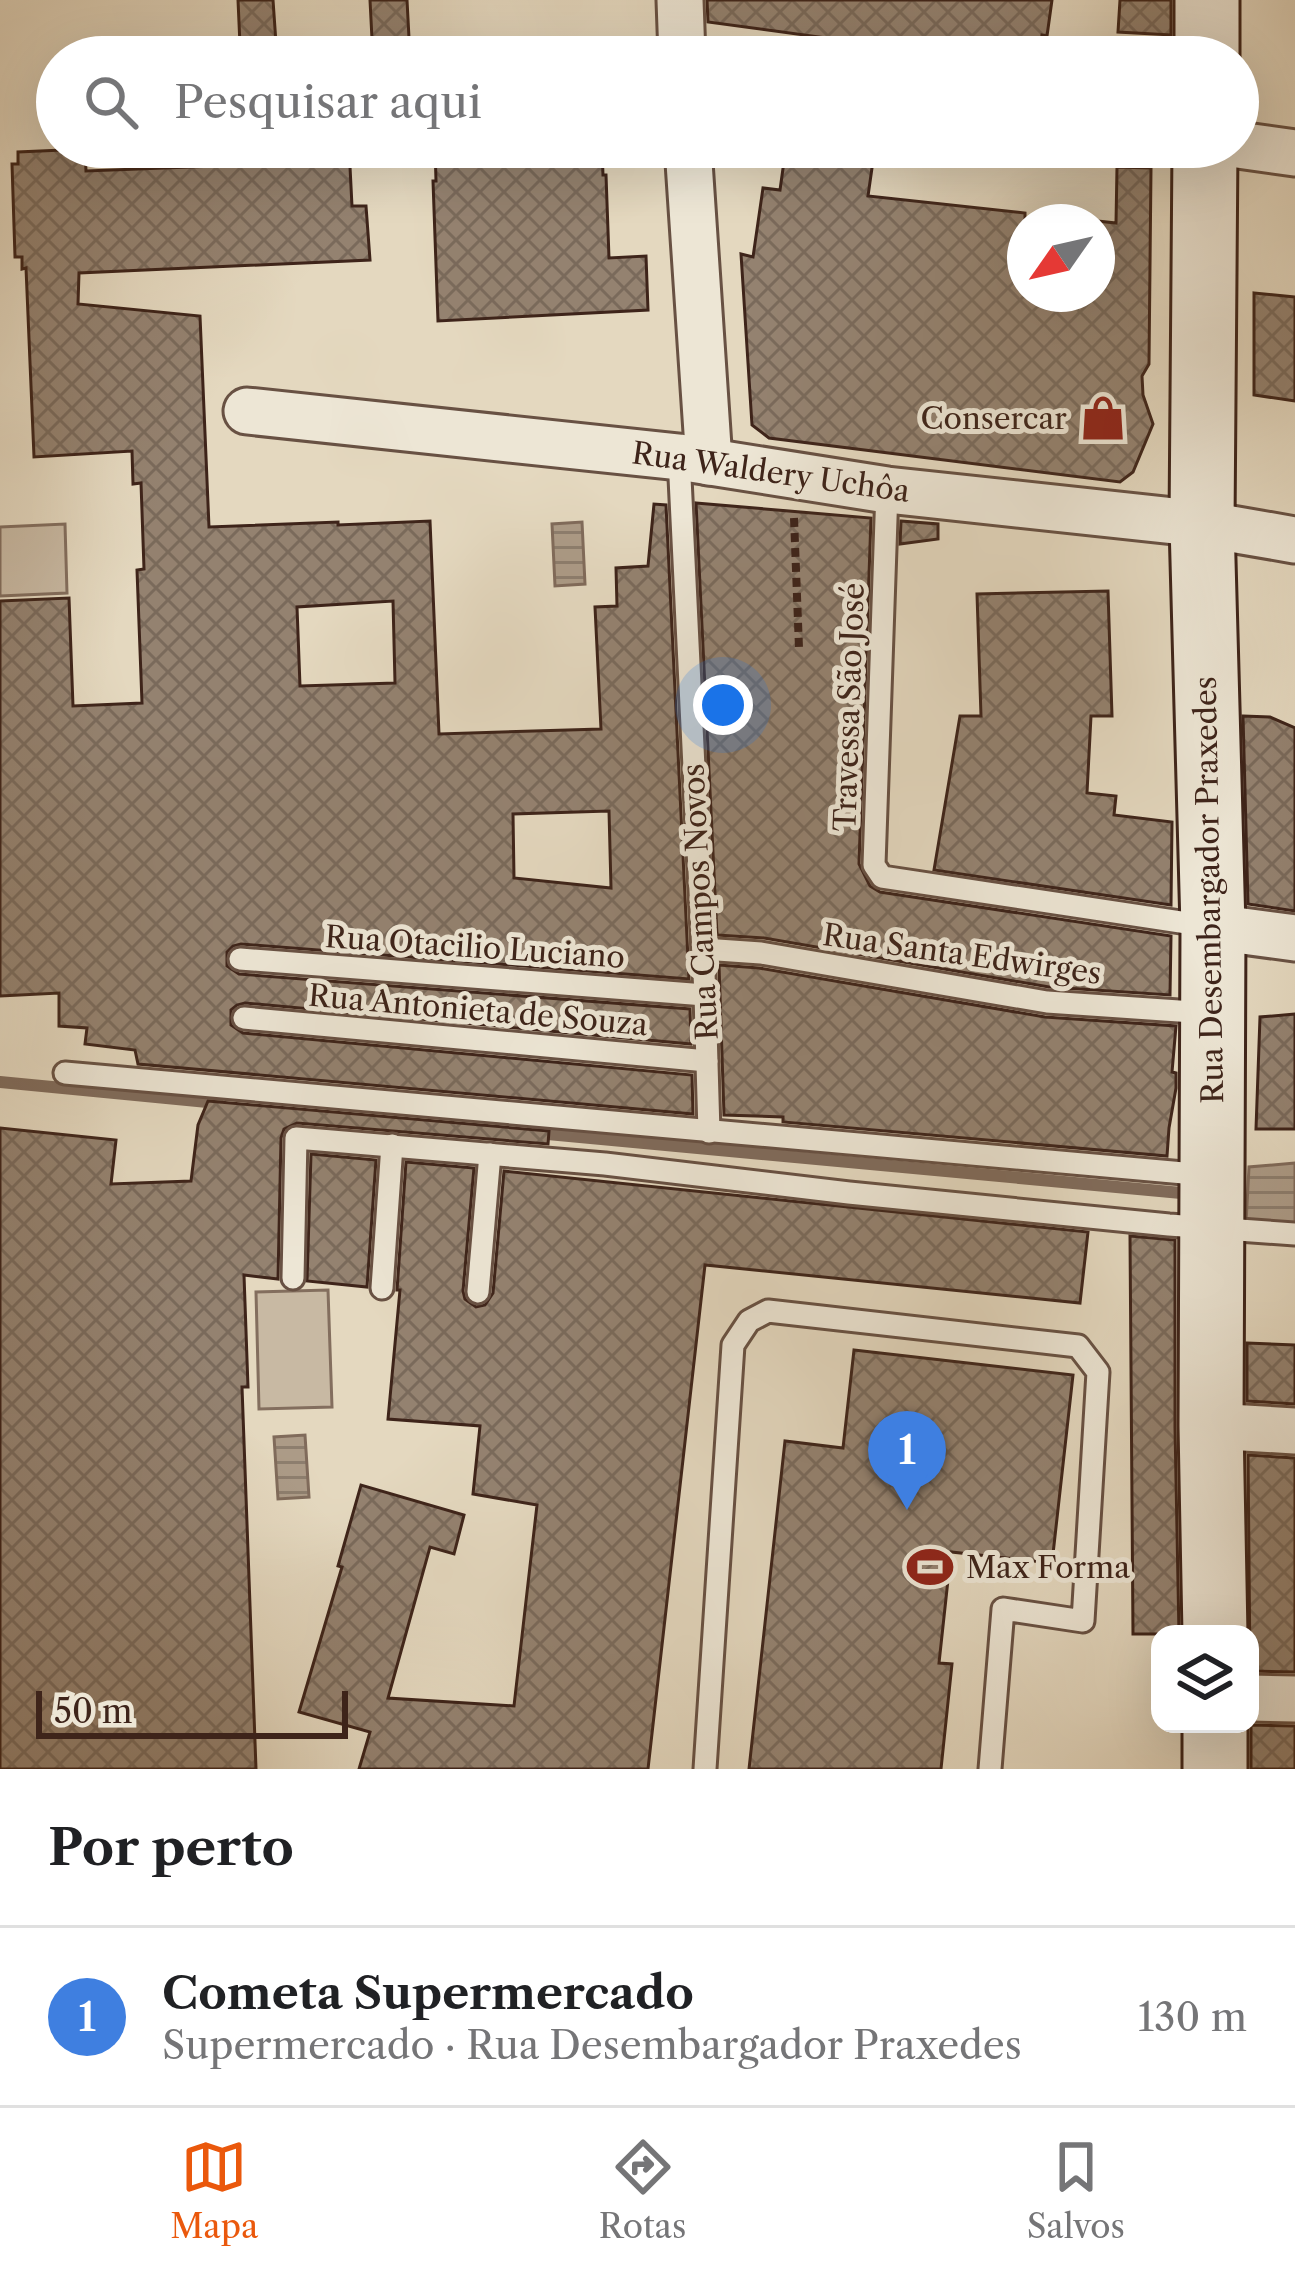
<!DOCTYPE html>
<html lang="pt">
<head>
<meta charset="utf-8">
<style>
  :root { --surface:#fff; --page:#f6f6f6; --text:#202124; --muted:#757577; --line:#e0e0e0; --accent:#ea580c }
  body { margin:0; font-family:"Libre Caslon Text",serif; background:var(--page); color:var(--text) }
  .controls { position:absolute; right:36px; bottom:36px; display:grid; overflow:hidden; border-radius:24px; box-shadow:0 12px 48px #0002 }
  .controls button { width:108px; height:108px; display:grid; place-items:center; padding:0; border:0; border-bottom:3px solid var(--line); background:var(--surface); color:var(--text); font:60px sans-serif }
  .compass { position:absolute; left:1007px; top:204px; width:108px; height:108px; border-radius:50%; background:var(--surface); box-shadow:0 12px 48px #0002; rotate:236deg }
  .scale { position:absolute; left:36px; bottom:30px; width:312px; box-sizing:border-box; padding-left:12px; border:6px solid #3e241a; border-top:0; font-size:33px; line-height:42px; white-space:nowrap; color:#3e241a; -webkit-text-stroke:9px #ede6d5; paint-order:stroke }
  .you { position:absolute; left:723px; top:705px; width:42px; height:42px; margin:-30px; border:9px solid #fff; border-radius:50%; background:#1a73e8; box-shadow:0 0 0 18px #1a73e833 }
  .badge { display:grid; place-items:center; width:78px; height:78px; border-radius:50%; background:var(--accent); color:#fff; font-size:39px; font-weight:700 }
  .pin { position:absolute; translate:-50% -99px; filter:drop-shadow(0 3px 6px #0008) }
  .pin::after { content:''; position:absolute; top:63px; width:42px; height:36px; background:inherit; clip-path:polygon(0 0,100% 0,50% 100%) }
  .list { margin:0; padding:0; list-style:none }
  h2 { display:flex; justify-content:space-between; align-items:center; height:156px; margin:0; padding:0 48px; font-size:51px }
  h2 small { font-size:39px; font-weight:400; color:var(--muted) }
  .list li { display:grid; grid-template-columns:78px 1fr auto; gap:36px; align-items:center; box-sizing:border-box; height:180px; padding:0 48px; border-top:3px solid var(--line) }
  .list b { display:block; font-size:45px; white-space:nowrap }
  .list p { margin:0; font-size:39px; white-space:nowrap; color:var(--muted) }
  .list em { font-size:39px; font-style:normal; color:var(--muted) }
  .icon { flex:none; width:66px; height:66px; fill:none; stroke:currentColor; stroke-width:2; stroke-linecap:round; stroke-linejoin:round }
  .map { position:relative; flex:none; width:1295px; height:1769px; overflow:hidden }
  .search { position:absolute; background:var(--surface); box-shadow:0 12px 48px #0002; left:36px; right:36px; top:36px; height:132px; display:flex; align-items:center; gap:30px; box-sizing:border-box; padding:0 42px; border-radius:66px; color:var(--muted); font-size:45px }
  .sheet { height:336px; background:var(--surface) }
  nav { display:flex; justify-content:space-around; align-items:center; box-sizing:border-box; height:168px; border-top:3px solid var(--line); background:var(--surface); font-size:33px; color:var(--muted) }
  nav a { display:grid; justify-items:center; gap:6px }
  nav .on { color:var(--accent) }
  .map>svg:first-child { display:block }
  .grass { fill:#c8b9a3; stroke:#836e5e; stroke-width:3 }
  .water { fill:url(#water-rules); stroke:#806b5b; stroke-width:3 }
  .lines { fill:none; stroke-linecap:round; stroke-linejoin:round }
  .stream { stroke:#806b5b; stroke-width:12 }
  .building { fill:url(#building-cross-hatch); stroke:#3e241a; stroke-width:3; fill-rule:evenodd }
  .lane-casing { stroke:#685143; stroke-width:27 }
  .street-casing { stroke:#685143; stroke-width:51 }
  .secondary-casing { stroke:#3e241a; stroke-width:69 }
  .path { stroke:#3e241a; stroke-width:8; stroke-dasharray:9 6; stroke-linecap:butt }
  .lane { stroke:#ede6d5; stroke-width:21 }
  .street { stroke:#ede6d5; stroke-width:45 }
  .secondary { stroke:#ede6d5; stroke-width:63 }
  .labels { text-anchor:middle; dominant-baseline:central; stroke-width:10; stroke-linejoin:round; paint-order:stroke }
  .poi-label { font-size:30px; fill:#3e241a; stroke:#ede6d5; text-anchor:end }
  .street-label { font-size:30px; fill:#3e241a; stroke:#ede6d5 }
</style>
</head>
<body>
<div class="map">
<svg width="1295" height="1769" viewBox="0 0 1295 1769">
  <defs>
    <pattern id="water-rules" width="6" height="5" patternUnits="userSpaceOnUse" patternTransform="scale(3)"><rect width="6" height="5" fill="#ac9b87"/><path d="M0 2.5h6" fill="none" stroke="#8d7e6e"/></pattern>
    <pattern id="building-cross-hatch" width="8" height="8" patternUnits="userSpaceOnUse" patternTransform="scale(3)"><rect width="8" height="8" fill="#948270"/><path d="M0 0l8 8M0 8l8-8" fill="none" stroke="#7a6a5b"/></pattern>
  </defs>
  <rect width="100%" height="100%" fill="#e4d8bf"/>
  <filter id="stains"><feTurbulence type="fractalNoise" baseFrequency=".00167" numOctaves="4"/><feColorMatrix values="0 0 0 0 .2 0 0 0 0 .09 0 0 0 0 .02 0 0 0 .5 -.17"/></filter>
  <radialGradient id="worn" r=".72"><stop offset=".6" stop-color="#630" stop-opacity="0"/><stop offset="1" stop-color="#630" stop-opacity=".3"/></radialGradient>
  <!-- grass -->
  <g class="grass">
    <path d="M65 524 67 593 0 596V527Z"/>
    <path d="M328 1290 332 1407 259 1409 256 1292Z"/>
  </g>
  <!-- water -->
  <g class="water">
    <path d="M582 522 585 584 555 586 552 524Z"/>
    <path d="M1295 1163V1224L1246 1223 1249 1167Z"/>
    <path d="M305 1435 309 1497 278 1499 274 1437Z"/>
  </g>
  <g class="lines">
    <!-- stream -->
    <g class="stream">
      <path d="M0 1082 218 1103"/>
      <path d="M537 1133 1192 1194"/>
    </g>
  </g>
  <!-- building -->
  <g class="building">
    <path d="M238 0H273L276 43 240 45Z"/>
    <path d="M370 0H407L409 38 372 39Z"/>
    <path d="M707 0H1052L1047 36 1042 35 1039 54H1036L1035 57H976L916 51 915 57H877L878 45 708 22Z"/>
    <path d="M1120 0H1171V35L1118 32Z"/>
    <path d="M214 147H349L352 206H366L370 260 79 273 78 304 200 316 209 527 338 522V525L430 521 439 734 601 729 595 607 617 606 616 568 648 566 654 504 666 505 689 979 241 944 233 946 227 952V966L239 974 690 1009 691 1044 245 1003 237 1005 231 1010V1025L243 1033 692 1075 693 1114 138 1064 135 1050 85 1044 87 1028 59 1026V993L0 996V601L69 598 73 706 142 703 137 570 144 569 141 483 133 484 132 451 34 457 26 268 22 269V257H15L12 164H18V152L85 149 86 171 215 166ZM393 601 395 683 300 686 297 607ZM609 811 611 888 514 878 513 814Z"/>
    <path d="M435 147H602L603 175H606L609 258 646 256 648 310 438 321 433 181H436Z"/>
    <path d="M786 147H875L868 196 1025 213V294H1097V221L1116 223 1117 167 1151 168 1149 364 1142 376 1143 395 1153 424 1133 472 1120 482 769 438 752 425 741 254 753 257 763 188 780 190Z"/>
    <path d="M1254 293 1295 297V401L1254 395Z"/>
    <path d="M696 503 871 518 859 864 870 886 880 892 1171 936 1170 995 1049 987 764 938 717 935Z"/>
    <path d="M901 521 938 524V539L900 544Z"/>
    <path d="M1108 591 1112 716H1091L1087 793 1116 796 1114 815 1172 822 1171 905 934 870 960 716H981L977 594Z"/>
    <path d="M1243 716 1270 717 1295 728V911L1248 904Z"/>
    <path d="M719 965 759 968 1045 1017 1176 1026 1172 1072 1176 1073V1088L1169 1128 1167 1156 783 1122V1117L724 1115Z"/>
    <path d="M1295 1014V1129H1256L1260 1017Z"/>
    <path d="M208 1101 549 1131 548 1144 297 1123 284 1129 281 1138 278 1279 244 1275 248 1387H242L256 1769H0V1128L116 1140 111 1184 191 1181 198 1125Z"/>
    <path d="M311 1154 376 1160 367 1287 307 1281Z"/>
    <path d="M406 1162 474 1168 463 1291 465 1299 476 1307 485 1305 493 1293 504 1171 1088 1232 1080 1303 705 1265 648 1769H359L370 1732 299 1712 342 1567 338 1566 361 1485 464 1515 454 1554 430 1547 388 1698 514 1706 537 1505 473 1494 480 1426 388 1419 400 1290H397Z"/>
    <path d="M1130 1236 1175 1240V1427L1179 1634H1133Z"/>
    <path d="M1247 1343 1295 1345V1404L1247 1401Z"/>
    <path d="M854 1350 1073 1375 1052 1563 951 1552 939 1663 952 1664 941 1769H749L785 1441 843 1448Z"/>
    <path d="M1248 1455 1295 1458V1672L1250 1671Z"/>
    <path d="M1251 1725 1295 1726V1769H1251Z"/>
  </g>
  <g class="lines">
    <!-- lane casing -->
    <g class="lane-casing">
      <g id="lane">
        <path d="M679 457 705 995 709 1132"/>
        <path d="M887 490 874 865 882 877 1207 926"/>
        <path d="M703 949 761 953 1047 1002 1208 1013"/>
        <path d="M240 959 705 995"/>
        <path d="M244 1018 707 1061"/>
        <path d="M65 1073 1206 1175"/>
        <path d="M293 1278 296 1138 605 1164 849 1193 1169 1225 1295 1234"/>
        <path d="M382 1288 392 1145"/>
        <path d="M478 1292 490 1154"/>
        <path d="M705 1769 733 1345 749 1321 768 1311 1078 1346 1098 1372 1083 1621 1003 1609 990 1769"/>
      </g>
    </g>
    <!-- street casing -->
    <g class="street-casing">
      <g id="street">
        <path d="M680 0 682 57"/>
        <path d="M1238 145 1295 153"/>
        <path d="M688 147 709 462"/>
        <path d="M247 411 679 457 887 490 1202 524 1295 540"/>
        <path d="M1213 927 1295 938"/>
        <path d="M1211 1426 1295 1431"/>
        <path d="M1250 1698 1295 1699"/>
      </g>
    </g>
    <!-- secondary casing -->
    <g class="secondary-casing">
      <g id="secondary">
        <path d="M1207 57V0"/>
        <path d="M1205 147 1202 524 1213 927 1211 1426 1215 1634"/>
        <path d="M1215 1769V1724"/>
      </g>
    </g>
    <!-- path -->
    <path class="path" d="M794 518 799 648"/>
    <!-- lane -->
    <use href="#lane" class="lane"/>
    <!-- street -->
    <use href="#street" class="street"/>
    <!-- secondary -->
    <use href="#secondary" class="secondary"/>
  </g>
  <!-- icons -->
  <defs>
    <g id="shop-bare" transform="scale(3.6)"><path d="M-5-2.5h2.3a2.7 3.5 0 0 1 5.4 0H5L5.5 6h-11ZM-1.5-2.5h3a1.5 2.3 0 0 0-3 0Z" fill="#8f2418" stroke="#ede6d5" stroke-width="2.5" paint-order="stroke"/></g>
    <g id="stadium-bare" transform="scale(3.6)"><path d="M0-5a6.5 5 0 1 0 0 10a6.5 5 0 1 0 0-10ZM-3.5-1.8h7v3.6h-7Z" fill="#8f2418" stroke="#ede6d5" stroke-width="2.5" paint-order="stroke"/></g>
  </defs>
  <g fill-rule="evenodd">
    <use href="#shop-bare" x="1103" y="418"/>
    <use href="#stadium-bare" x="930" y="1567"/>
  </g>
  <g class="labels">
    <!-- poi labels -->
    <g class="poi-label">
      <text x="1067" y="418">Consercar</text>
      <text x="966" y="1567" text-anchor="start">Max Forma</text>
    </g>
    <!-- street labels -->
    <g class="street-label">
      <text transform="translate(771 472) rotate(8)">Rua Waldery Uchôa</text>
      <text transform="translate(849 707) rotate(-88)">Travessa São José</text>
      <text transform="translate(1209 890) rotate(-91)">Rua Desembargador Praxedes</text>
      <text transform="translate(700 902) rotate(-93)">Rua Campos Novos</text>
      <text transform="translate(475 947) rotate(4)">Rua Otacilio Luciano</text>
      <text transform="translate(962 954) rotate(8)">Rua Santa Edwirges</text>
      <text transform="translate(478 1010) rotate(5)">Rua Antonieta de Souza</text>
    </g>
  </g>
  <rect width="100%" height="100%" filter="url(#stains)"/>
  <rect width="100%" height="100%" fill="url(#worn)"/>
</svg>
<div class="controls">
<button><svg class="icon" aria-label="layers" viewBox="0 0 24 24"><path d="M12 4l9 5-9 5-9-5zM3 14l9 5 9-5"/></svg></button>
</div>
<svg class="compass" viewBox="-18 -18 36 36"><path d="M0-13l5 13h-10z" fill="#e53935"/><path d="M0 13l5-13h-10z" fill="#757577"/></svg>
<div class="scale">50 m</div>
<div class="you"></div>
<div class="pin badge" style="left:907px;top:1510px;background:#3f7fe0">1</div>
<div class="search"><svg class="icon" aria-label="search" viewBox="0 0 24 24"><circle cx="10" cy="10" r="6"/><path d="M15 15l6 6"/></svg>Pesquisar aqui</div>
</div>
<section class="sheet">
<h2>Por perto<small></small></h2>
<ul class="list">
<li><span class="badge" style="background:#3f7fe0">1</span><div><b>Cometa Supermercado</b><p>Supermercado · Rua Desembargador Praxedes</p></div><em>130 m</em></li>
</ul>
</section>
<nav>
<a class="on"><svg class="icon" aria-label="map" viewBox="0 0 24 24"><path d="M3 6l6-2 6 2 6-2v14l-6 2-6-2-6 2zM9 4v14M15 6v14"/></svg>Mapa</a>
<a><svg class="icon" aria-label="directions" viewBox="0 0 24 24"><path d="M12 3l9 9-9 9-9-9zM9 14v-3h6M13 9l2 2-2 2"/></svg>Rotas</a>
<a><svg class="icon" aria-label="saved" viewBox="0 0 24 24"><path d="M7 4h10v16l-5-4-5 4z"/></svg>Salvos</a>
</nav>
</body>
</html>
